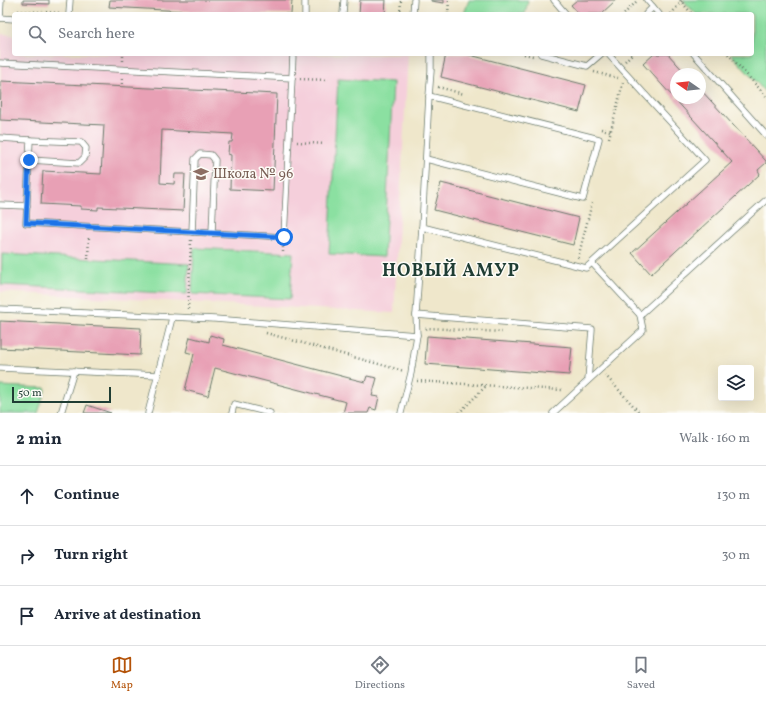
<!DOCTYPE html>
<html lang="en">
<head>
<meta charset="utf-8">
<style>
  :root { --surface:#fff; --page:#f2f2f3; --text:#1f2937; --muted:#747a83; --line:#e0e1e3; --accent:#b45309 }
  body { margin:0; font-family:Vollkorn,serif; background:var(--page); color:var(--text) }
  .controls { position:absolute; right:12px; bottom:12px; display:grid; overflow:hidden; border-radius:4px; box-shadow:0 4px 16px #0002 }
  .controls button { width:36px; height:36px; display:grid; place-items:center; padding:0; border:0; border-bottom:1px solid var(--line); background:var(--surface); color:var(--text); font:20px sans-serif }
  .compass { position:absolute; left:670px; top:68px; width:36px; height:36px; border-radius:50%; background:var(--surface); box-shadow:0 4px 16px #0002; rotate:284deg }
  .scale { position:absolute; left:12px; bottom:10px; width:99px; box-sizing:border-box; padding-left:4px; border:2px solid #1f3d34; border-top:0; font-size:11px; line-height:14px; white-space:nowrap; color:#1f3d34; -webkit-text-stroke:3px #fdfcf7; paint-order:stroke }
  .stop { position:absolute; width:12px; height:12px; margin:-9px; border:3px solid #1a73e8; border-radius:50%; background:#fff }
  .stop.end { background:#1a73e8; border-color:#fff; box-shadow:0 1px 4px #0008 }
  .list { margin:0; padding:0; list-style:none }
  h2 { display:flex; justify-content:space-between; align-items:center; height:52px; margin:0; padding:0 16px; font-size:17px }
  h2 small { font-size:13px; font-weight:400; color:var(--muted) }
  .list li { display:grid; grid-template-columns:26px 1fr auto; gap:12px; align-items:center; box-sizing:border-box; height:60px; padding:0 16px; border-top:1px solid var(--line) }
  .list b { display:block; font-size:15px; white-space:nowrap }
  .list em { font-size:13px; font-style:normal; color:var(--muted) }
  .icon { flex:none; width:22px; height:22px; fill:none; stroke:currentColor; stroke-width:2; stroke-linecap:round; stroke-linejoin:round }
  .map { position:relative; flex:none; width:766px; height:413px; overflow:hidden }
  .search { position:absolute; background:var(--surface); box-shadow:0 4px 16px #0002; left:12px; right:12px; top:12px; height:44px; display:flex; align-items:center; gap:10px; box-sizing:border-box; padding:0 14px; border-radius:4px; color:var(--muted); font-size:15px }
  .sheet { height:232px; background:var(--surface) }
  nav { display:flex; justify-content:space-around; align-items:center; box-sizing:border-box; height:56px; border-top:1px solid var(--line); background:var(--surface); font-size:11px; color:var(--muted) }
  nav a { display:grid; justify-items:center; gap:2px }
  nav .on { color:var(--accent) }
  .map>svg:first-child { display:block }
  .built { fill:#f5cfdb }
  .green { fill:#8be0a1; stroke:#558e6a }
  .building { fill:#e8a0b5 }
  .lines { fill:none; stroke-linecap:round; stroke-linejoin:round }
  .service-casing { stroke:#687869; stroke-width:7 }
  .path { stroke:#687869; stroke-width:2.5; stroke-dasharray:1 3; stroke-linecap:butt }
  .service { stroke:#fff; stroke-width:5.5 }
  .route { stroke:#1a73e8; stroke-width:5 }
  .labels { text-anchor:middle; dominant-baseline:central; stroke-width:3; stroke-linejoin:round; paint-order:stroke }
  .education-label { font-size:14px; fill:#785e54; stroke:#fdfcf7; text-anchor:start }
  .district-label { font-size:18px; font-weight:bold; letter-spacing:1px; fill:#1f3d34; stroke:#fdfcf7 }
</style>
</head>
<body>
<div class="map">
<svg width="766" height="413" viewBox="0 0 766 413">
  <rect width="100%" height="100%" fill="#fdfcf7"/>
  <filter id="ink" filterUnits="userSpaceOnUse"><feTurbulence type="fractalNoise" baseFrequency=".025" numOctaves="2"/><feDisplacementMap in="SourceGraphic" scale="8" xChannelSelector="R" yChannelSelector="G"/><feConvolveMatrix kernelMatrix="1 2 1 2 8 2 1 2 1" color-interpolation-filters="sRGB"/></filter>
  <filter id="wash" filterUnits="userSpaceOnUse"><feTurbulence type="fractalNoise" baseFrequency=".012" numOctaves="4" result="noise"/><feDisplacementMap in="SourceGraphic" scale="16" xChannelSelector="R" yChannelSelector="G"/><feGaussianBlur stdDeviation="0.9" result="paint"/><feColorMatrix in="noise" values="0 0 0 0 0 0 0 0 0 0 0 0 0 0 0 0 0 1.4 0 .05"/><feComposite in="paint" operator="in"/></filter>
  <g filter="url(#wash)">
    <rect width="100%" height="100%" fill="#efe7cb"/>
    <!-- built -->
    <path class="built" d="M1 34 14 35V54L408 55 394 313 0 292Z"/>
    <!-- green -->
    <g class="green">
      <path d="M469 0H528L525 14H464Z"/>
      <path d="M683 0H766V93L731 54H752V14H696Z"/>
      <path d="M338 79 393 82 384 257 329 254Z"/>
      <path d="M194 248 293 253 290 299 192 294Z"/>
      <path d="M2 254 189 264 187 294 1 285Z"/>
      <path d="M0 386 46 388 38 413H0Z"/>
    </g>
    <g id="blocks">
      <!-- building -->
      <g class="building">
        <path d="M23 0H49V4L23 3Z"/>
        <path d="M110 0H292L291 14H239L109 7Z"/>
        <path d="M360 0H386L385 14H359Z"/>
        <path d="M431 0H444V3L431 1Z"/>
        <path d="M577 0H616L601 14H579L571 5Z"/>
        <path d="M446 54H466L586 85 579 112 441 77Z"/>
        <path d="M654 54H668L686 74H676V98H700V89L766 161V163L758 170 760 174 651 274 632 253 732 162 643 64Z"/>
        <path d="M1 81 277 94 273 191 230 189 231 155 228 154 229 142H232L233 134 162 130 160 183 174 184 175 174H185L183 211 98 207V210L81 209V206L41 204 43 171 101 174 104 125 0 120Z"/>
        <path d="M441 183 579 218 573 245 434 210Z"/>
        <path d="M0 321 141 328 140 355 0 348Z"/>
        <path d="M210 335 224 339 223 345 349 378 365 382 367 376 377 378 372 396 379 397 376 410 370 408 368 413H343L346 402 215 368 208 396 185 390 194 354 186 352 190 337 209 342Z"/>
        <path d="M427 336 572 347 569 375 425 364Z"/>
        <path d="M87 405 111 413H84Z"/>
      </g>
    </g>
  </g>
  <g filter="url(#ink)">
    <use href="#blocks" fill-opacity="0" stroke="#687869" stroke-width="1"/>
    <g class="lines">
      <!-- service casing -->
      <g class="service-casing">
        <g id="service">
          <path d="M554 0 566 14"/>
          <path d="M653 7 659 14"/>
          <path d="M69 14 70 0"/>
          <path d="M305 14V0"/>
          <path d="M343 14 344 0"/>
          <path d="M413 14 414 0"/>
          <path d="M646 14 653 7 647 0"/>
          <path d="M0 18 1 0"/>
          <path d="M0 18 14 19"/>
          <path d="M541 54 587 66 601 54"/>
          <path d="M694 54 766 135"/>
          <path d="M0 63 292 78 284 237 26 223 30 140 0 138"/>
          <path d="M292 78 293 54"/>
          <path d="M426 159 583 199 599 139 429 96"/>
          <path d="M29 160 79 163 85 157 86 148 81 142 30 140"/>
          <path d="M0 205 27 206"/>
          <path d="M422 227 586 268 705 160 608 54"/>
          <path d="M192 232 195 159 200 154 211 155 215 160 212 233"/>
          <path d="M592 263 640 315 766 200"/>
          <path d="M0 309 215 319 417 335"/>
          <path d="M416 315 592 329 588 380"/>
          <path d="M0 368 158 375"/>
          <path d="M61 413 74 371"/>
          <path d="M148 413 172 318"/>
          <path d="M232 413 234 404 270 413"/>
          <path d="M401 413 411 373 417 335 416 315 422 227 429 96 431 71V54"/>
          <path d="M553 413 643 330 640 315"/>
        </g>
      </g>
      <!-- path -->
      <g class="path">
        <path d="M680 0 692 14"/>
        <path d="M18 11 61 13"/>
        <path d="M400 14 401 0"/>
        <path d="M448 14 449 0"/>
        <path d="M624 14 638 0"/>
        <path d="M671 14 683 0"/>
        <path d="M524 54 533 56"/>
        <path d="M728 54 766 96"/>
        <path d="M123 61V54"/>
        <path d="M625 61 632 54"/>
        <path d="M594 72 618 78"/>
        <path d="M300 79 328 80"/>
        <path d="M122 84V76"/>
        <path d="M438 87 464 94"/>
        <path d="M601 129 610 131"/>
        <path d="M609 138 623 83"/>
        <path d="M297 142 324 144"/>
        <path d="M283 252V245"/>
        <path d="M578 258 592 203"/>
        <path d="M88 259 89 235"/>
        <path d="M188 309 191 240"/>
        <path d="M426 329 427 328 502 332"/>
        <path d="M266 333 404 371"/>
        <path d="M605 375 640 413"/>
        <path d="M417 381 562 390"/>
        <path d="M459 413 487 385"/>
      </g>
      <!-- service -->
      <use href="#service" class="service"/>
    </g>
  </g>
  <g class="lines" filter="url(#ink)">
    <!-- route -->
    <path class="route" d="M29 160 26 223 284 237"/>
  </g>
  <!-- icons -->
  <defs>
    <g id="school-bare" transform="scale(1.2)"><path d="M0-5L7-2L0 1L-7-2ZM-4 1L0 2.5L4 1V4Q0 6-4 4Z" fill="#8d6e63" stroke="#fdfcf7" stroke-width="2.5" paint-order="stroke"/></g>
  </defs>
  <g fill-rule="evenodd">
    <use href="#school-bare" x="201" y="174"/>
  </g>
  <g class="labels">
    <!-- education labels -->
    <g class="education-label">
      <text x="213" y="174">Школа № 96</text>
    </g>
    <!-- district labels -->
    <g class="district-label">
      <text x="451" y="271">НОВЫЙ АМУР</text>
    </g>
  </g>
</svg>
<div class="controls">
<button><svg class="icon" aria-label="layers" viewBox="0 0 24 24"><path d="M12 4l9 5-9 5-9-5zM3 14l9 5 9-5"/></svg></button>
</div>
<svg class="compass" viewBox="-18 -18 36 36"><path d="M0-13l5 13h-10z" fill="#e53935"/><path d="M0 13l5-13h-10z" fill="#747a83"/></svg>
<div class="scale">50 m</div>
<div class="stop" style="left:284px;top:237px"></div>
<div class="stop end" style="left:29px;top:160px"></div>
<div class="search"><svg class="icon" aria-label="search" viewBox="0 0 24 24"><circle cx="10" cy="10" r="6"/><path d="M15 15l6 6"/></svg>Search here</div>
</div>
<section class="sheet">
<h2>2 min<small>Walk · 160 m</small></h2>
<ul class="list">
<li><svg class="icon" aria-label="ahead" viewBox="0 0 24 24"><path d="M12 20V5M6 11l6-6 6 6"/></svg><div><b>Continue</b></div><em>130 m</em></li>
<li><svg class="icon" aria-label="right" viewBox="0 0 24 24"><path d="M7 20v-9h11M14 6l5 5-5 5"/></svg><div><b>Turn right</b></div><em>30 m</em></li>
<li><svg class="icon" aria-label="arrive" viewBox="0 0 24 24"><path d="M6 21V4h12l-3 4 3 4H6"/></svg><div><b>Arrive at destination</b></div></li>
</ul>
</section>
<nav>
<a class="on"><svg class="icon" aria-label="map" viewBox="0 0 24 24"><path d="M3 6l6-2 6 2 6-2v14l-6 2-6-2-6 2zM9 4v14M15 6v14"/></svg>Map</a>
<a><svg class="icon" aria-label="directions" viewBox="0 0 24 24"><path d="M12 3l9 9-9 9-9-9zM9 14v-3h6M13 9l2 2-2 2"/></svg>Directions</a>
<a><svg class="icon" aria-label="saved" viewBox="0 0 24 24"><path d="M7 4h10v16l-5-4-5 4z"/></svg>Saved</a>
</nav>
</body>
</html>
